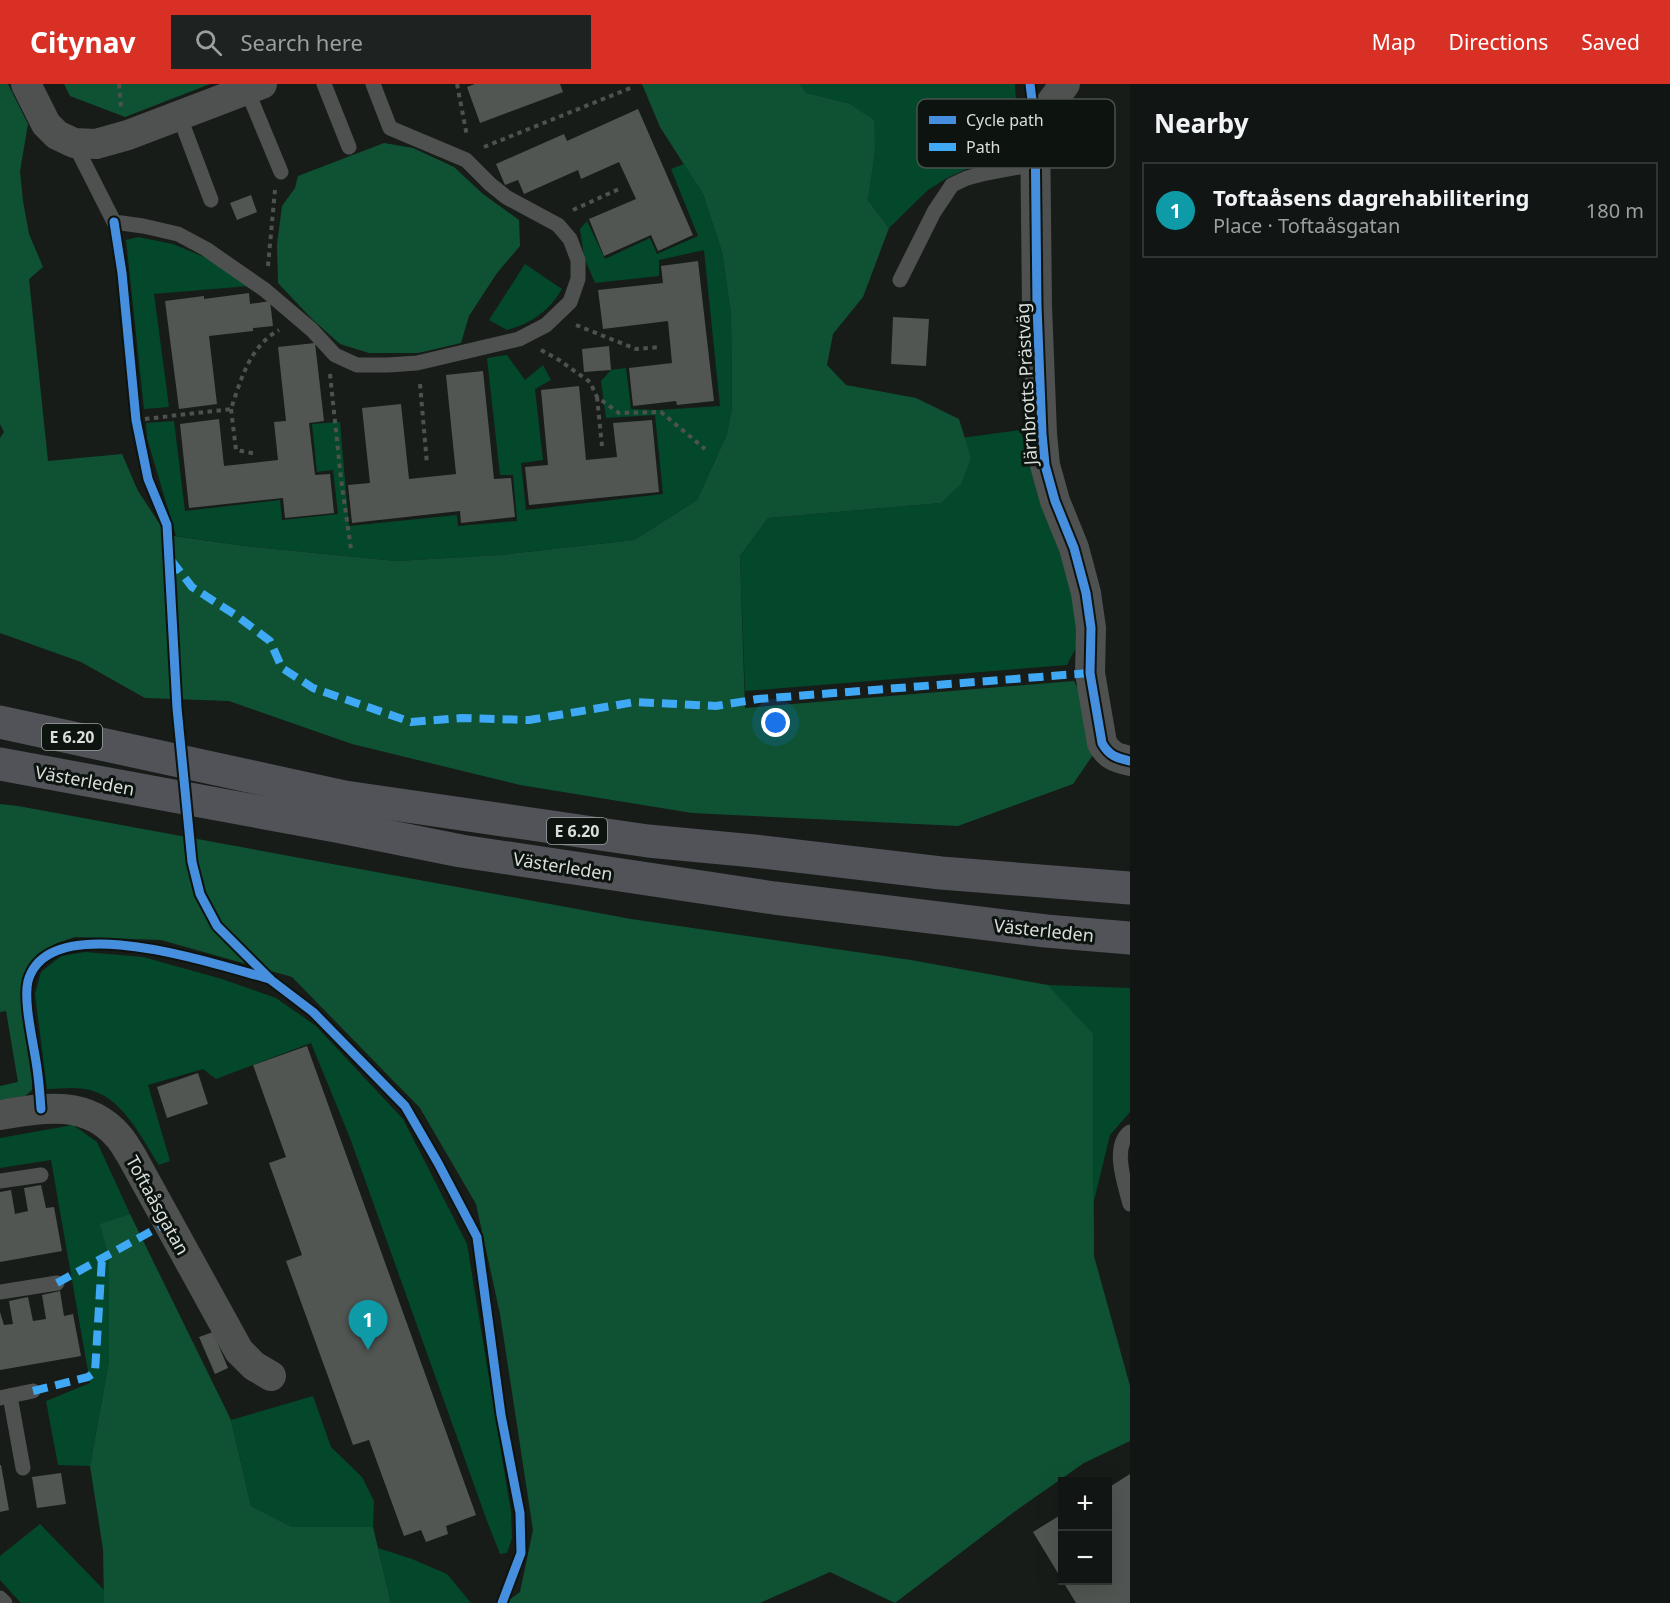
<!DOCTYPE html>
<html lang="en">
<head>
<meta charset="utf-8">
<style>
  :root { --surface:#111513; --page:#1e2221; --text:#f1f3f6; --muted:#9c9fa0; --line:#303433; --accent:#d93025 }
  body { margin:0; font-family:"Noto Sans",sans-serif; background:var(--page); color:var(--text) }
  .controls { position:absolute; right:18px; bottom:18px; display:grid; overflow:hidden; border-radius:0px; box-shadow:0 6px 24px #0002 }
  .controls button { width:54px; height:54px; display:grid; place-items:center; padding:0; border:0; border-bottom:2px solid var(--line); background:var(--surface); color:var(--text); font:30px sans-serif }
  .you { position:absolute; left:776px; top:639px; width:21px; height:21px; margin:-15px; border:4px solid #fff; border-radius:50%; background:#1a73e8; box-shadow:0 0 0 9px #1a73e833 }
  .badge { display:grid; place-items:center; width:39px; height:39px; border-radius:50%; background:var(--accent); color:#fff; font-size:20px; font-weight:700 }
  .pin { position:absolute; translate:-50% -50px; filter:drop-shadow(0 2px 3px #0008) }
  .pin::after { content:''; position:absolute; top:32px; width:21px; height:18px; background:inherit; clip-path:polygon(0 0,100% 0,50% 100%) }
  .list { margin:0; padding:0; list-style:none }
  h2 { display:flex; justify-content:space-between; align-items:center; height:78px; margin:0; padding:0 24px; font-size:26px }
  h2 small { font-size:20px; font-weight:400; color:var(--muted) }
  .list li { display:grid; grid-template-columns:39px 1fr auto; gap:18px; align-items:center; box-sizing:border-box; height:96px; margin:0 12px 12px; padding:0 12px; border:2px solid var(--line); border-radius:0px }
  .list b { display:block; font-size:22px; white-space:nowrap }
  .list p { margin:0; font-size:20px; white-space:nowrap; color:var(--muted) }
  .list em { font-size:20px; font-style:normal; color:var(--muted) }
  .icon { flex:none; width:33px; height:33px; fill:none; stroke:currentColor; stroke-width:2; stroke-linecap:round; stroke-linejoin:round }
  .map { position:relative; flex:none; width:1130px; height:1519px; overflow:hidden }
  header { display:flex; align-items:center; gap:36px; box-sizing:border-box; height:84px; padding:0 30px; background:var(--accent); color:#fff }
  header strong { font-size:28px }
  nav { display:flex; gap:33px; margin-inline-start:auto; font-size:21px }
  .search { width:420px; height:54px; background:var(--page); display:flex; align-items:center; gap:15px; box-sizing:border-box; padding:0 21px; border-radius:0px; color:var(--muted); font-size:22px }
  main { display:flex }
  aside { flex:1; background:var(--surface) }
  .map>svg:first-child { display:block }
  .green { fill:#03482a }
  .forest { fill:#0e5233 }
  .building { fill:#515653 }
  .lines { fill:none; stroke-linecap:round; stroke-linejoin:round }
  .path { stroke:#4e524f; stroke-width:4; stroke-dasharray:4.5 4.5; stroke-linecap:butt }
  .lane { stroke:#4e514f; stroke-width:15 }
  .street { stroke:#4e514f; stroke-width:30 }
  .highway { stroke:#515359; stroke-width:33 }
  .quiet { stroke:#3fa9f5; stroke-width:8; stroke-dasharray:15 8; stroke-linecap:butt }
  .cycleway-casing { stroke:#0d1410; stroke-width:13 }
  .cycleway { stroke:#468fdf; stroke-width:9 }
  .labels { text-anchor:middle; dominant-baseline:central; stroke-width:6; stroke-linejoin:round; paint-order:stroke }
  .shield { fill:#0d1410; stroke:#9ca19e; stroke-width:1.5 }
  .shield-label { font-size:16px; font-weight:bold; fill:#d9dedb }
  .street-label { font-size:18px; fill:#d9dedb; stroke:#0d1410 }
  .key { fill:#0d1410; stroke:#4a514d; stroke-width:1.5 }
  .key-label { font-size:16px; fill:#d9dedb }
</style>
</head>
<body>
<header>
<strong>Citynav</strong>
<div class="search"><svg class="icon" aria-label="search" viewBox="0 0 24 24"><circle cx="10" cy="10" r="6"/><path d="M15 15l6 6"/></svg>Search here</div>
<nav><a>Map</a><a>Directions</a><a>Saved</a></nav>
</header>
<main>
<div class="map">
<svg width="1130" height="1519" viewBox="0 0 1130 1519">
  <rect width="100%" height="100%" fill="#171c19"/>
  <!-- green -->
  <g class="green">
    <path d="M799 0H1015L1019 72 984 77 947 94 928 106 889 144 868 116 875 68 848 19 807 9Z"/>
    <path d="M684 80 703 110 722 168 731 230 732 323 727 350 697 416 634 456 500 471 396 477 253 463 176 452 147 354 146 339 174 337 185 427 280 416 282 436 338 430 333 386 317 388 312 340 340 338 349 442 457 431 458 442 517 437 513 391H500L487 274 507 271 525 296 543 281 551 296 535 305 543 376 521 379 526 426 663 410 655 331 606 334 601 297 611 286 626 284 631 325 658 326 720 322 704 166 659 176V192L595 199 584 173 580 145 587 137 605 175 650 154 657 170 698 152 671 85Z"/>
    <path d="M138 153 173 160 214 177 249 202 154 210 169 323 144 325 126 156Z"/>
    <path d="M525 180 562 205C549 227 532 239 507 246L489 236Z"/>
    <path d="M1020 346 1048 419 1067 457 1079 558 1067 581 745 607 740 472 768 434 940 419 932 358Z"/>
    <path d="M85 868 143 873 222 895 276 914 316 942 403 1035 467 1160 511 1428 512 1454 507 1469 500 1470 487 1437 350 1054 311 959 216 995 203 985 148 1001 170 1077 159 1081C140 1052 122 1011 85 1005 73 1003 59 1005 47 1005L35 910 41 888 61 872Z"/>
    <path d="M1048 901 1130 904V1028L1110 1051 1094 1117 1093 951Z"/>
    <path d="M73 1041 97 1058 130 1130 101 1140 109 1174V1277L90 1382 58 1381 46 1317 90 1299 51 1076 0 1084V1054Z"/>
    <path d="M313 1312 331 1363 362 1393 374 1417 373 1443H292L251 1422 231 1336Z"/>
    <path d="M40 1440 104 1506V1519H21L0 1496V1472Z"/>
    <path d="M378 1464 412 1475 447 1490 471 1519H391Z"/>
  </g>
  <!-- forest -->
  <g class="forest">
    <path d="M0 0H8L28 40 20 87 23 117 29 150 43 183 29 195 48 377 122 370 138 407 167 451 253 463 396 477 500 471 634 456 697 416 727 350 732 323 731 230 722 168 703 110 660 43 642 0H799L807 9 848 19 874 36 875 68 868 116 889 144 863 213 833 250 827 281 846 301 916 314 959 335 971 374 961 400 941 419 768 434 740 472 745 624 1074 597 1088 625 1095 668 1073 700 958 742 692 729 520 701 352 660 229 617 145 614 81 578 0 549V354L4 348 0 340Z"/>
    <path d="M64 0H210L125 33 70 12Z"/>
    <path d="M384 59 413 64 454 83 483 110 519 136 520 162 497 189 469 232 461 259 418 269H369L340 260 312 235 278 199 277 160 282 122 295 104 298 92Z"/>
    <path d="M0 720 18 722 631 835 911 876 1048 901 1093 950 1094 1172 1130 1302V1357L1084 1379 1014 1428 895 1519 830 1488 760 1519H505L520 1508 533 1446 500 1230 476 1120 420 1024 292 893 161 856 75 853 57 859 39 869 26 885 22 903 21 923 32 997V1006L25 1012 0 1016V1002L18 998 6 927 0 928Z"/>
    <path d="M130 1130 231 1336 251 1422 292 1443H373L391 1519H104L103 1465 90 1382 109 1277V1174L100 1140Z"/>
  </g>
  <!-- building -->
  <g class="building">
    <path d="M475 0H560L563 8 480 39 467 3Z"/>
    <path d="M638 25 693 151 658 167 651 151 604 172 589 135 636 115 619 78 581 95 578 86 524 110 518 96 505 101 496 80 564 50 567 57Z"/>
    <path d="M251 111 257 128 237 136 230 119Z"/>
    <path d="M698 177 714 317 677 321 676 317 633 322 629 284 672 279 668 237 603 245 598 206 663 199 661 182Z"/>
    <path d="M249 209 250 220 270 217 273 242 253 244V247L209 252 217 320 179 325 165 217 204 212V215Z"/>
    <path d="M893 233 929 235 926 282 891 280Z"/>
    <path d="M315 259 324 337 309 339 315 391 330 390 334 429 285 434 283 414 189 424 180 340 219 335 224 382 278 376 274 338 286 337 278 263Z"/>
    <path d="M609 262 611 286 584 288 582 265Z"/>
    <path d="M483 287 494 395 511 394 515 433 461 439 460 427 352 439 348 401 370 399 362 324 401 320 409 395 456 390 446 291Z"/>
    <path d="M579 302 586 376 617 373 613 339 652 336 659 408 529 421 525 383 548 381 541 306Z"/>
    <path d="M307 962 476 1431 446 1442 448 1450 426 1458 421 1446 404 1452 369 1356 353 1361 286 1177 302 1171 269 1079 286 1073 253 981Z"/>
    <path d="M198 989 208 1020 167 1034 157 1003Z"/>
    <path d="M41 1101 46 1124 54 1123 62 1167 0 1178V1108L11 1106 15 1130 28 1127 24 1104Z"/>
    <path d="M60 1207 64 1232 73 1230 81 1272 0 1286V1228L4 1241 13 1240 9 1217 28 1213 33 1237 46 1235 42 1211Z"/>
    <path d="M213 1248 228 1284 215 1290 199 1253Z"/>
    <path d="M0 1381H1L9 1426 0 1428Z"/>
    <path d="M61 1389 66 1420 37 1424 32 1393Z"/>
    <path d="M1130 1390V1519H1076L1033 1448 1062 1430V1496H1108V1404Z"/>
  </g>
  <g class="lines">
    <!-- path -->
    <g class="path">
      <path d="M119 0 121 23"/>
      <path d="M457 0 467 52"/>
      <path d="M484 63 633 3"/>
      <path d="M573 126 619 105"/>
      <path d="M268 182 275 106"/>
      <path d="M576 241 636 265 661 263"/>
      <path d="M541 266 559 276 590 298 597 313 619 329 661 328 705 365"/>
      <path d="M330 290 341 395 351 465"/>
      <path d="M420 300 427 380"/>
      <path d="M597 313 602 362"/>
      <path d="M231 325 236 366 257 370"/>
      <path d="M136 336 231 325C241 295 250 262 279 246"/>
    </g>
    <!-- lane -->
    <g class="lane">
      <path d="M324 0 349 63"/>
      <path d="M247 6 281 88"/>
      <path d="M179 31 211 116"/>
      <path d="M74 59 114 138 143 142 178 150 206 165 265 206 312 246 335 271 357 281H388L417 279 519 255 546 241 570 218 578 195V176L570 155 558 141 506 113 490 100 466 76 390 44 373 0"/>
      <path d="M900 196 934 128 952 101 967 94 986 89 1036 80"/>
      <path d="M1130 1048C1111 1063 1125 1100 1130 1120"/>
      <path d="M0 1097 41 1091"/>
      <path d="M0 1208 57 1199"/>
      <path d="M10 1312 23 1384"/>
      <path d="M0 1314 33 1307"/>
      <path d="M0 1514 5 1519"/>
    </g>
    <!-- street -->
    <g class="street">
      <path d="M26 0 46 40 57 51 74 59 96 60 128 51 262 0"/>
      <path d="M1065 0 1035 40 1037 222 1042 350 1045 381 1055 417 1074 464 1086 509 1091 544 1090 589 1102 659C1109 672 1117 674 1130 677"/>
      <path d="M0 1031C42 1024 86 1015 118 1052 123 1057 127 1065 131 1071L239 1267 254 1282 271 1292"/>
    </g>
    <!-- highway -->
    <g class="highway">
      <path d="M0 638 345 713 648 757 754 767 941 789 1130 804"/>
      <path d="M0 680 336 742 461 767 774 814 1046 847 1130 854"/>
    </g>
    <!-- quiet -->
    <g class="quiet">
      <path d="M171 476 192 503 237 532 270 557 282 584 313 604 411 638 462 634 529 636 635 618 716 622 758 615 1090 589"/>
      <path d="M57 1199 168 1138"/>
      <path d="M33 1307 88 1293 95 1288 102 1174"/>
    </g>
    <!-- cycleway casing -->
    <g class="cycleway-casing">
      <g id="cycleway">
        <path d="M1030 0 1035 40 1037 222 1042 350 1045 381 1055 417 1074 464 1086 509 1091 544 1090 589 1102 659C1109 672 1117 674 1130 677"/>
        <path d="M114 138 122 189 136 336 148 395 167 441 177 624 192 778 200 810 217 842 271 896 313 928 405 1022 438 1079 477 1153 501 1331 520 1429 521 1469 502 1519"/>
        <path d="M41 1025C40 1011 39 997 37 984 34 961 23 918 28 897 49 822 220 882 270 895"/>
      </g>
    </g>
    <!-- cycleway -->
    <use href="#cycleway" class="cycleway"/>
  </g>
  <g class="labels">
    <!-- shield labels -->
    <g class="shield">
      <rect x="42" y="640" width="60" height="26" rx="4.5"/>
      <rect x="547" y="734" width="60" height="26" rx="4.5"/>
    </g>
    <g class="shield-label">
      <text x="72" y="653">E 6.20</text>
      <text x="577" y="747">E 6.20</text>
    </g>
    <!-- street labels -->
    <g class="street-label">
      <text transform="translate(1026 300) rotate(-93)">Järnbrotts Prästväg</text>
      <text transform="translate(85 696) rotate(10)">Västerleden</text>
      <text transform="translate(563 782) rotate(9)">Västerleden</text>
      <text transform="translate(1044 846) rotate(6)">Västerleden</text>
      <text transform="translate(158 1121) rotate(61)">Toftaåsgatan</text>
    </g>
  </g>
  <!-- legend -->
  <rect x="917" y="15" width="198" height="69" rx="9" class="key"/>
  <rect x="929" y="32" width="27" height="8" fill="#468fdf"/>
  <rect x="929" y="59" width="27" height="8" fill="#3fa9f5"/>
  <g class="key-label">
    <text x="966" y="42">Cycle path</text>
    <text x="966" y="69">Path</text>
  </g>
</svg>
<div class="controls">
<button>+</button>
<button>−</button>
</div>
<div class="you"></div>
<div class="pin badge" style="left:368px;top:1266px;background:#0f9aa8">1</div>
</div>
<aside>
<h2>Nearby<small></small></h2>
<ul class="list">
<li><span class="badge" style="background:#0f9aa8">1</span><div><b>Toftaåsens dagrehabilitering</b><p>Place · Toftaåsgatan</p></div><em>180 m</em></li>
</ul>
</aside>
</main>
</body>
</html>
